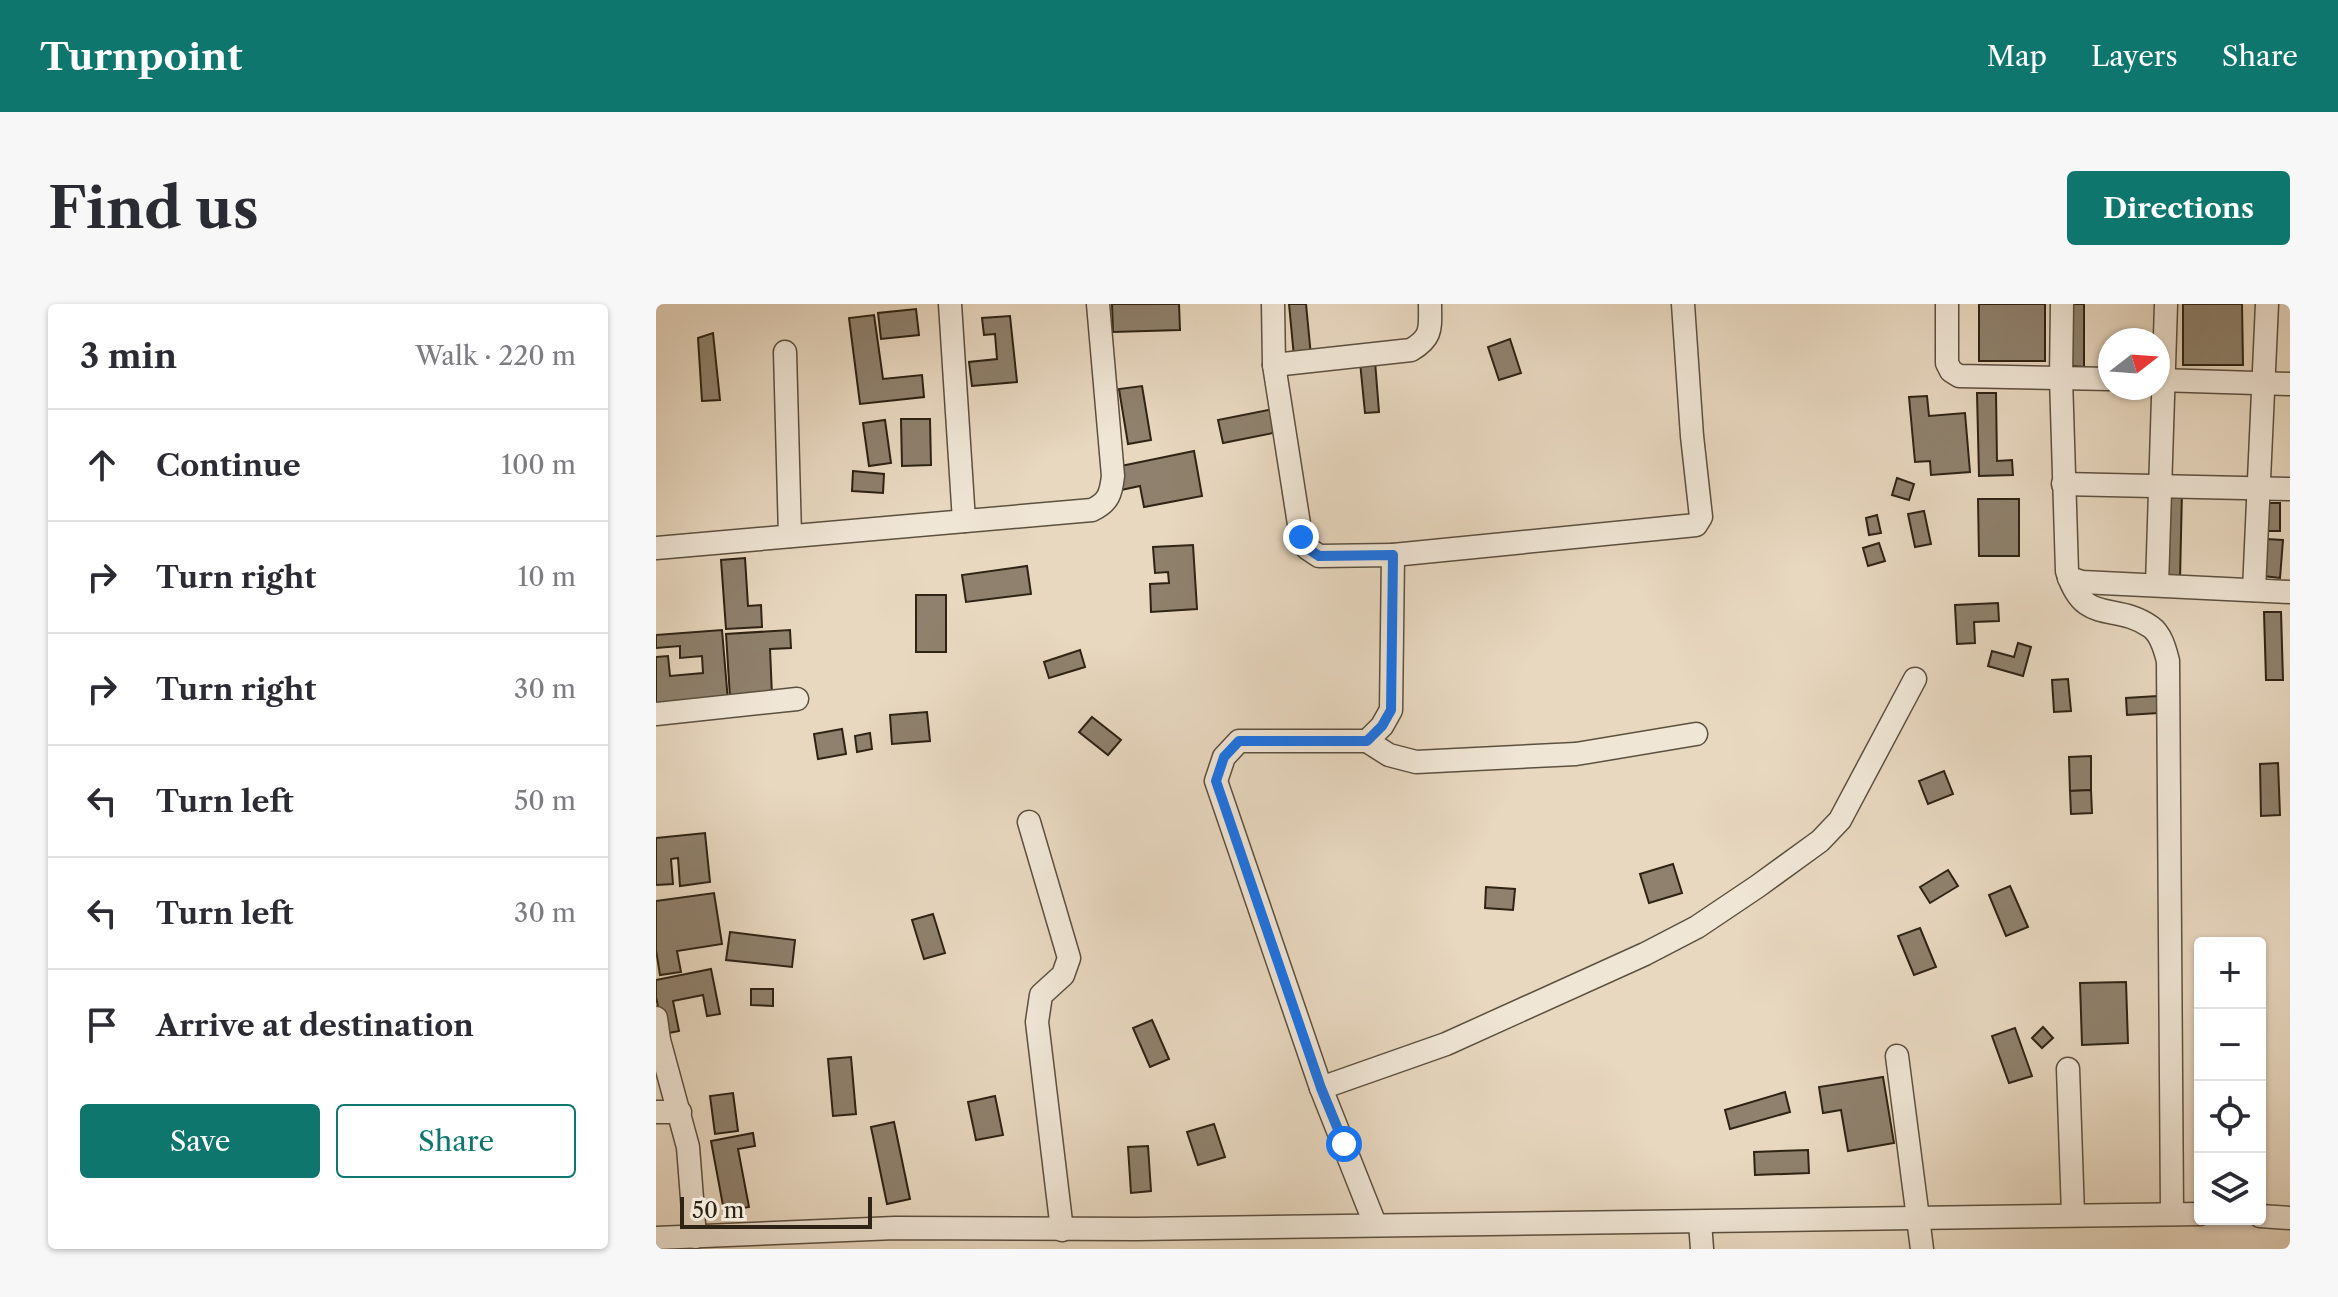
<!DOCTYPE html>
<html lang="en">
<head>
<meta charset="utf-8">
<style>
  :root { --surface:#fff; --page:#f7f7f7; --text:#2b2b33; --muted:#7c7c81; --line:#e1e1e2; --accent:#0f766e }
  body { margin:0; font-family:"Libre Caslon Text",serif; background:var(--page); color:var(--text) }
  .controls { position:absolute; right:24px; bottom:24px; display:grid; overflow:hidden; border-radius:8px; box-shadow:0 2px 6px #0004 }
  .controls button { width:72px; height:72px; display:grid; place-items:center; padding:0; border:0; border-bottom:2px solid var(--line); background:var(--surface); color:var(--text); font:40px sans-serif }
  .compass { position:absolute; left:1442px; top:24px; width:72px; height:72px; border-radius:50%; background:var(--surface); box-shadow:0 2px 6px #0004; rotate:73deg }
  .scale { position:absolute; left:24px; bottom:20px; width:192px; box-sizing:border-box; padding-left:8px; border:4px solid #2e2314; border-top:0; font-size:22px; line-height:28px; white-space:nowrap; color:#2e2314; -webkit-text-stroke:6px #f0e6d6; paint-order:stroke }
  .stop { position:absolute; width:24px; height:24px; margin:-18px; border:6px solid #1a73e8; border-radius:50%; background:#fff }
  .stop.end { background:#1a73e8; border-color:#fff; box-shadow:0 2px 8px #0008 }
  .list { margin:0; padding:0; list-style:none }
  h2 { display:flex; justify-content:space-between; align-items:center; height:104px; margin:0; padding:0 32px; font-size:34px }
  h2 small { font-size:26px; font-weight:400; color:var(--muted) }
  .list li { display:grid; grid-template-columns:52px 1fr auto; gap:24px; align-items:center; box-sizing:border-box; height:112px; padding:0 32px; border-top:2px solid var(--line) }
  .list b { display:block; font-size:30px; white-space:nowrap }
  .list em { font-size:26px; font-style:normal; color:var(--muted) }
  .actions { display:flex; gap:16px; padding:24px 32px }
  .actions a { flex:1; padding:18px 0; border:2px solid var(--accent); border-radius:8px; text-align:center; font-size:28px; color:var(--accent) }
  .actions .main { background:var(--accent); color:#fff }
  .icon { flex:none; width:44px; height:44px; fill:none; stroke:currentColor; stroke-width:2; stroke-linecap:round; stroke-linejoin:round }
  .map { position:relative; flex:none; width:1634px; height:945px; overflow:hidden; border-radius:8px }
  header { display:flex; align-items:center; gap:48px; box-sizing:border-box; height:112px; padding:0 40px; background:var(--accent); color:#fff }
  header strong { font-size:38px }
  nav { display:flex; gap:44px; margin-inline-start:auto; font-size:28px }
  .intro { display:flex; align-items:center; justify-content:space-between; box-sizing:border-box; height:192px; padding:0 48px }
  h1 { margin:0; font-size:56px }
  .button { padding:20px 36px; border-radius:8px; background:var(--accent); color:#fff; font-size:28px; font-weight:700 }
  main { display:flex; gap:48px; padding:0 48px }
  aside { flex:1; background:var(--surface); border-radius:8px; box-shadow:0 2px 6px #0004 }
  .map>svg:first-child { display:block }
  .building { fill:#8f816d; stroke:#2e2314; stroke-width:2 }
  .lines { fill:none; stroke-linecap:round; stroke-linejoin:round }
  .minor-casing { stroke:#5c503f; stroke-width:25 }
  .minor { stroke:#f0e6d6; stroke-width:22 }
  .route { stroke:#1a73e8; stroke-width:10 }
</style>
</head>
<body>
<header>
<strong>Turnpoint</strong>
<nav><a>Map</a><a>Layers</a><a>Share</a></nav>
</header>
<div class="intro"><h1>Find us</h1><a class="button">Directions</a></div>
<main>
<aside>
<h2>3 min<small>Walk · 220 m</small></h2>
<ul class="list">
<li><svg class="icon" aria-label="ahead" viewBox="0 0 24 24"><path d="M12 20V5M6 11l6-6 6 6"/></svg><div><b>Continue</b></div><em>100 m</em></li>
<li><svg class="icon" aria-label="right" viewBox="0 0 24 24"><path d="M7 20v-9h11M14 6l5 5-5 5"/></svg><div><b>Turn right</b></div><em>10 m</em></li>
<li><svg class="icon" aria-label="right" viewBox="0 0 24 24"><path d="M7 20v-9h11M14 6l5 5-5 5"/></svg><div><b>Turn right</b></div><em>30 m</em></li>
<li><svg class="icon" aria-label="left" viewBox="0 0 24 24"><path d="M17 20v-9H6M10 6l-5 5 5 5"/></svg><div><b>Turn left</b></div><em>50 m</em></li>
<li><svg class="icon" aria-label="left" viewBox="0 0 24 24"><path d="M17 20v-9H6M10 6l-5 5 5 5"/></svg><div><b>Turn left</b></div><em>30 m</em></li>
<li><svg class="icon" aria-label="arrive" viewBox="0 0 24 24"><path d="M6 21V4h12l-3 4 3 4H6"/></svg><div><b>Arrive at destination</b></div></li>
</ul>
<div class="actions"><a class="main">Save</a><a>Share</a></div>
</aside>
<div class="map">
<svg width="1634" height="945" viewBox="0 0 1634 945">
  <rect width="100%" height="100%" fill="#e8d8c0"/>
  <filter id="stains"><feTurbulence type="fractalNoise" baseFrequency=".0025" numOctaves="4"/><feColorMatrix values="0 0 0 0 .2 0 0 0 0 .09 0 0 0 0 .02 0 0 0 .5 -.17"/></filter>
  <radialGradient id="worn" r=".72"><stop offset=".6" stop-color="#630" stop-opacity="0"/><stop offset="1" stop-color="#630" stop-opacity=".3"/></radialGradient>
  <!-- building -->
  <g class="building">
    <path d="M456 0H523L524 26 457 28Z"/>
    <path d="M633 0H650L655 52 638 53Z"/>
    <rect x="1323" y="0" width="66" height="57"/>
    <path d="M1414 0H1428V63L1414 62Z"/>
    <path d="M1527 0H1586L1587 61H1527Z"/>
    <path d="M260 5 263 31 225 35 222 9Z"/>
    <path d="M218 11 227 75 266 71 268 93 204 100 193 14Z"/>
    <path d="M354 12 361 78 316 82 313 58 341 55 339 30 328 31 326 14Z"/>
    <path d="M57 29 64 96 46 97 42 34Z"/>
    <path d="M854 35 865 69 843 76 832 43Z"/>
    <path d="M719 57 723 108 709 109 704 58Z"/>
    <path d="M486 82 495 136 472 140 463 85Z"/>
    <path d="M1321 89H1340L1341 157 1356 156 1357 171 1323 172Z"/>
    <path d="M1271 92 1273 112 1309 109 1314 168 1275 171 1274 157 1259 158 1253 93Z"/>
    <path d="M617 105 622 128 567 139 562 116Z"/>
    <path d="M245 115H274L275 161 246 162Z"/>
    <path d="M229 116 235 159 213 162 207 119Z"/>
    <path d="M538 147 546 192 488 203 484 182 465 186 460 163Z"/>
    <path d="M197 167 228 170 227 189 196 187Z"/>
    <path d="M1241 174 1258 180 1253 196 1236 191Z"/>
    <path d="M1510 187H1526L1524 275H1509Z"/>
    <path d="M1322 195H1363V252H1323Z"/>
    <path d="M1612 199H1624V227H1611Z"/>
    <path d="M1268 207 1275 240 1259 243 1252 210Z"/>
    <path d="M1221 211 1225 229 1213 231 1210 214Z"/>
    <path d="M1610 235 1627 236 1624 274 1607 272Z"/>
    <path d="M1223 239 1229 257 1212 262 1207 244Z"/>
    <path d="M537 241 541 305 495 308 494 280 513 279 512 268 499 269 497 243Z"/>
    <path d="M89 254 92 302 105 301 106 323 70 325 65 256Z"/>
    <path d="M371 262 375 290 310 298 306 271Z"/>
    <rect x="260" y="291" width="30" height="57"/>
    <path d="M1342 299 1343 317 1318 318 1319 339 1301 340 1299 301Z"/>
    <path d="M1608 308H1625L1627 376H1610Z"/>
    <path d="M66 326 72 397 0 403V353L12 352 14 372 47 369 46 352 24 354V342L0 344V331Z"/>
    <path d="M134 326 135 344 114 345 116 391 74 393 70 330Z"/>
    <path d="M1362 339 1375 343 1367 372 1332 362 1336 347 1358 353Z"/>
    <path d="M424 346 429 363 393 374 388 358Z"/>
    <path d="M1412 375 1415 407 1398 408 1396 376Z"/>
    <path d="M1501 392 1502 409 1471 411 1470 394Z"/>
    <path d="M271 408 274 437 236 440 234 411Z"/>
    <path d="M436 413 465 436 452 451 423 428Z"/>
    <path d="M186 425 190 450 162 455 158 430Z"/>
    <path d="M214 429 216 445 201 448 199 432Z"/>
    <path d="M1435 452V486L1414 487 1413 453Z"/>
    <path d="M1622 459 1624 511 1605 512 1604 460Z"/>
    <path d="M1288 467 1297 490 1272 500 1263 477Z"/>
    <path d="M1435 486 1436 509 1415 510 1414 487Z"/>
    <path d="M49 529 54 578 24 582 22 554 15 555 17 580 0 581V534Z"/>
    <path d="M1017 560 1026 589 993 599 984 570Z"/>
    <path d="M1292 566 1302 582 1274 599 1264 583Z"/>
    <path d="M1354 582 1372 623 1350 632 1333 591Z"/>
    <path d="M830 583 859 585 857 606 829 604Z"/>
    <path d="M58 589 66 640 21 647 25 668 4 671 0 646V597Z"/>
    <path d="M277 610 289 649 268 655 256 616Z"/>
    <path d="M1264 624 1280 663 1258 671 1242 632Z"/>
    <path d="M74 628 139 636 136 663 70 656Z"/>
    <path d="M55 665 64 710 51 712 47 691 17 697 23 727 8 730 0 693V676Z"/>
    <path d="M1470 678 1472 739 1426 741 1424 679Z"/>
    <path d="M95 685H117V702L95 701Z"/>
    <path d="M496 716 513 755 494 763 477 724Z"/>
    <path d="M1387 723 1397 734 1386 744 1376 734Z"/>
    <path d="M1359 724 1376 772 1353 779 1336 732Z"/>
    <path d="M195 753 200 810 177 812 172 755Z"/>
    <path d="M1227 773 1238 839 1192 847 1185 806 1167 809 1163 783Z"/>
    <path d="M1129 788 1134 808 1074 825 1069 806Z"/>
    <path d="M77 789 82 827 59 830 54 792Z"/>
    <path d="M339 792 347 831 320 836 312 798Z"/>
    <path d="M238 818 254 895 231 900 215 823Z"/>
    <path d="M558 820 569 853 542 861 531 828Z"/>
    <path d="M97 829 99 842 82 845 93 903 68 907 55 837Z"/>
    <path d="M492 842 495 887 475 889 472 843Z"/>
    <path d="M1152 846 1153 869 1099 871 1098 848Z"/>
  </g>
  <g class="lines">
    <!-- minor casing -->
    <g class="minor-casing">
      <g id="minor">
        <path d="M294 0 308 217"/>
        <path d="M617 0 618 61 645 233 651 244 663 252 737 251 735 406 726 422 711 437H583L568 453 560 477 665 784"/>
        <path d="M1291 0V59L1295 67 1303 72 1454 75"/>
        <path d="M1406 0 1405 74 1411 267C1428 323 1458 297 1495 323 1505 330 1509 345 1512 357L1516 909"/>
        <path d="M129 48 134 232"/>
        <path d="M618 61 755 46C777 33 774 24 774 0"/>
        <path d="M1502 76 1634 80"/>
        <path d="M1407 180 1634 185"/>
        <path d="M0 244 436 206C453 198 455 189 457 172L442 0"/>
        <path d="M737 251 1040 221 1045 213 1036 132 1027 0"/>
        <path d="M1413 274 1426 278 1634 288"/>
        <path d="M1501 281 1510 0"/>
        <path d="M1598 286 1611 0"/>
        <path d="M0 410 141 395"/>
        <path d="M711 437 733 451 760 458 920 450 1040 430"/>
        <path d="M373 518 413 654 407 671 385 691 381 718 406 926"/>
        <path d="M0 714 3 736 32 843 39 933"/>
        <path d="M1241 752 1266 945"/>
        <path d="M1412 765 1417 911"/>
        <path d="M0 808H24"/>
        <path d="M1604 912 1634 914"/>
        <path d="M1044 918 1046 945"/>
        <path d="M719 920 665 784 790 740 989 650 1041 623 1102 582 1164 537 1184 516 1259 375"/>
        <path d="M0 934 239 924 481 925 1544 910"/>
      </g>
    </g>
    <!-- minor -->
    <use href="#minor" class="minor"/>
  </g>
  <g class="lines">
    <!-- route -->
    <path class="route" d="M645 233 651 244 663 252 737 251 735 406 726 422 711 437H583L568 453 560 477 665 784 688 840"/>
  </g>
  <rect width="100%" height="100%" filter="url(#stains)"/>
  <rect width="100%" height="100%" fill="url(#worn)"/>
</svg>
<div class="controls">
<button>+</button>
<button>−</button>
<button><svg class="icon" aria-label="locate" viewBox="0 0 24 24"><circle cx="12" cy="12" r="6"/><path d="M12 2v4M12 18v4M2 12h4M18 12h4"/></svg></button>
<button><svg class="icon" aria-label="layers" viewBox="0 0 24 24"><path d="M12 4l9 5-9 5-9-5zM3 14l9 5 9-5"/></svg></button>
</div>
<svg class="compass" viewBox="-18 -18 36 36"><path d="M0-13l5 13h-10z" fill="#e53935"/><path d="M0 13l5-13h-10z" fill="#7c7c81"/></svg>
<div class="scale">50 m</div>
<div class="stop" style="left:688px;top:840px"></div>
<div class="stop end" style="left:645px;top:233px"></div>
</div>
</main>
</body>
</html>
